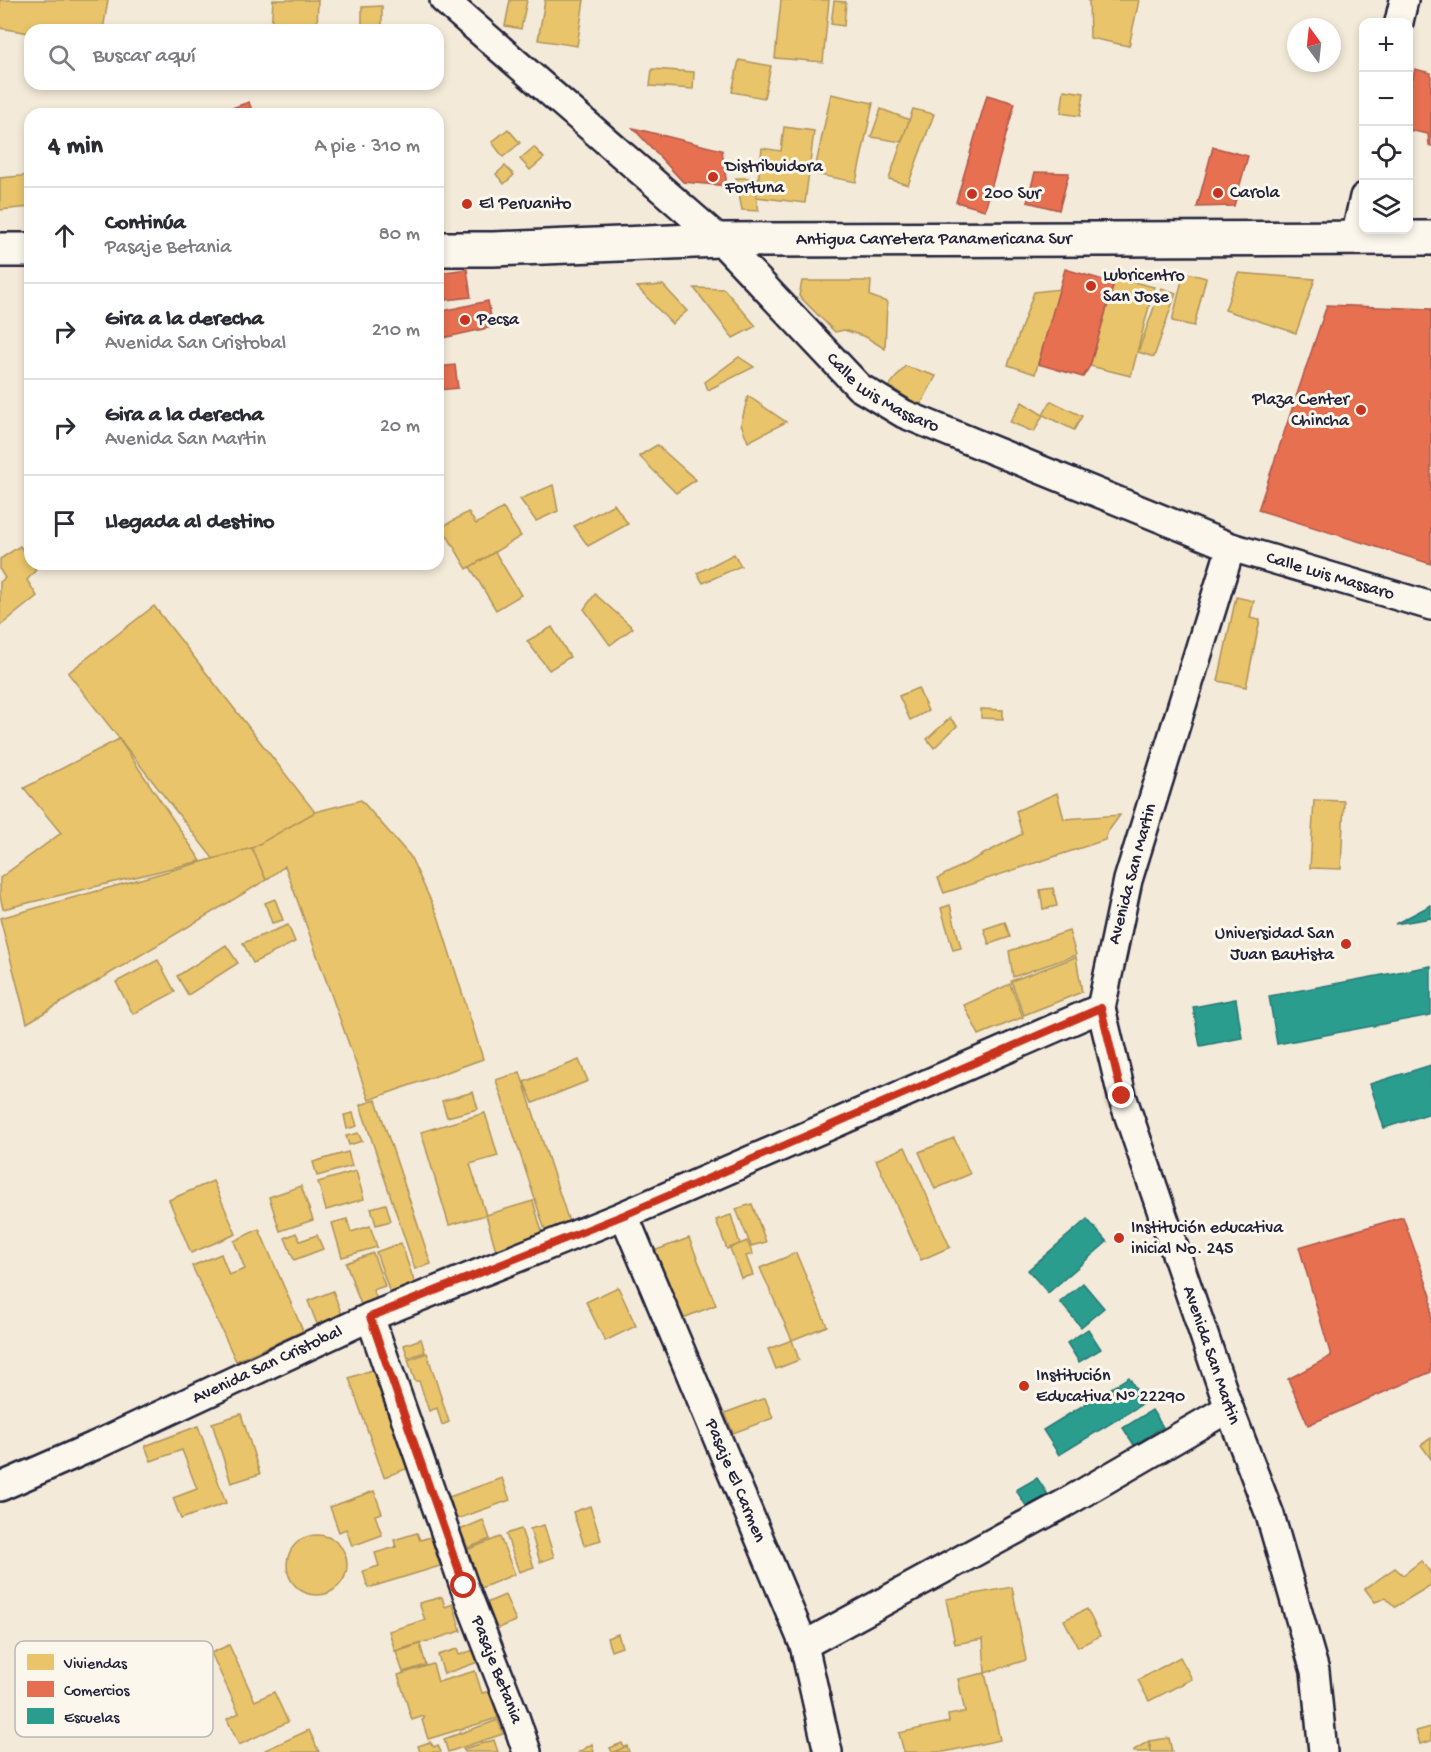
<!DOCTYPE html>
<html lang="es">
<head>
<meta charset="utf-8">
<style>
  :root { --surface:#fff; --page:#f7f7f7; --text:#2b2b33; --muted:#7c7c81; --line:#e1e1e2 }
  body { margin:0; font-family:"Gochi Hand",sans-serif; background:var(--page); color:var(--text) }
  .controls { position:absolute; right:18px; top:18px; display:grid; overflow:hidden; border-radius:12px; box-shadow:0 3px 9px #0003 }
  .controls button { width:54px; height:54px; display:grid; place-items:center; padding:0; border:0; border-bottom:2px solid var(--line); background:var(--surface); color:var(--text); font:30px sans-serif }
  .compass { position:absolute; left:1287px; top:18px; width:54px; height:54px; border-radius:50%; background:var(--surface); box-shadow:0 3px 9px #0003; rotate:345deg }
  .stop { position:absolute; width:18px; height:18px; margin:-14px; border:4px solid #c8321e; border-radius:50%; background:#fff }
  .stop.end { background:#c8321e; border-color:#fff; box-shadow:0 2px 6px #0008 }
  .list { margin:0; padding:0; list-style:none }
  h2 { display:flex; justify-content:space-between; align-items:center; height:78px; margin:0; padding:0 24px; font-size:26px }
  h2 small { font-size:20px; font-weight:400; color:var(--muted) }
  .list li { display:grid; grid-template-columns:39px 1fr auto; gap:18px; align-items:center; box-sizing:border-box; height:96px; padding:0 24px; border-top:2px solid var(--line) }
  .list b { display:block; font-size:22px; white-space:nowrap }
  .list p { margin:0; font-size:20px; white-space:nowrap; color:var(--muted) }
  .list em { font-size:20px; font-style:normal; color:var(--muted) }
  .icon { flex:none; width:33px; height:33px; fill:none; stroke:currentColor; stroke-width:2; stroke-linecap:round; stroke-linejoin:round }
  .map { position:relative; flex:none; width:1431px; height:1752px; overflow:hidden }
  .search { position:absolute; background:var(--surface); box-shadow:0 3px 9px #0003; left:24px; top:24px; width:420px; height:66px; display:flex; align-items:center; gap:15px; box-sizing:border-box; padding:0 21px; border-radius:18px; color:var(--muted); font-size:22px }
  .panel { position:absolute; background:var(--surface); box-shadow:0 3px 9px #0003; left:24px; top:108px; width:420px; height:462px; border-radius:18px }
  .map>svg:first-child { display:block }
  .homes { fill:#e9c46a; stroke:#ad935c; stroke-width:1.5 }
  .shops { fill:#e76f51; stroke:#ac584a; stroke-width:1.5 }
  .schools { fill:#2a9d8f; stroke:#287876; stroke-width:1.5 }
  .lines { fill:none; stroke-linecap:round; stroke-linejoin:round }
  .minor-casing { stroke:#22223b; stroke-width:32 }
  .trunk-casing { stroke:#22223b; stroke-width:38 }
  .minor { stroke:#fbf7ec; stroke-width:27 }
  .trunk { stroke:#fbf7ec; stroke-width:33 }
  .route { stroke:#c8321e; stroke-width:8 }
  .poi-dot { fill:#c8321e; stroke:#fbf7ec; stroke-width:2 }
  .labels { text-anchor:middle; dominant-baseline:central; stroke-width:6; stroke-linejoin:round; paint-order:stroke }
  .poi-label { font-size:18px; fill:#22223b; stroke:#fbf7ec; text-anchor:start }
  .street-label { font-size:18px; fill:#22223b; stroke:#fbf7ec }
  .key { fill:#fbf7ec; stroke:#bab7b7; stroke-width:1.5 }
  .key-label { font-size:16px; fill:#22223b }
</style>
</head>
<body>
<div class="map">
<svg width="1431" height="1752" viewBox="0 0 1431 1752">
  <rect width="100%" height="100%" fill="#f4ead9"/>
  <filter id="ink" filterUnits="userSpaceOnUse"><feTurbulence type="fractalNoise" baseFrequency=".0167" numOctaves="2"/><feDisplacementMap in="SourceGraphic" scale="12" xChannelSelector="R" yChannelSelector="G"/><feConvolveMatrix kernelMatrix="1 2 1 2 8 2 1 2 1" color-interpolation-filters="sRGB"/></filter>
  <g filter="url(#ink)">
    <!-- homes -->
    <g class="homes">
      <path d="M0 0H108L103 30H30V33L0 28Z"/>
      <path d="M273 0H318L317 30H271Z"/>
      <path d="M510 0H527L521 29 505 26Z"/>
      <path d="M545 0H584L577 46 538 40Z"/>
      <path d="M781 0H829L823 62 775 58Z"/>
      <path d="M1089 0H1139L1129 46 1090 38Z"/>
      <path d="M834 1 846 2 844 26 831 24Z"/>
      <path d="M382 6V28H362V7Z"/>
      <path d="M739 60 771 66 764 98 732 92Z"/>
      <path d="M652 69 694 72 693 89 650 86Z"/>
      <path d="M1064 90 1084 93 1080 116 1061 113Z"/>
      <path d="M831 94 873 103 856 182 814 174Z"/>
      <path d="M881 109 910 120 901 142 871 137Z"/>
      <path d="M913 109 934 114 908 185 889 179Z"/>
      <path d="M784 127 814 131 805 203 756 197 762 148 781 151Z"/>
      <path d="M508 129 520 143 503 157 492 142Z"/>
      <path d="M534 147 544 158 530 170 520 159Z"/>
      <path d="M505 166 514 175 504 184 496 174Z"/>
      <path d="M30 175V207L0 210V178Z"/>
      <path d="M736 178H759L756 197 759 211 742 210Z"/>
      <path d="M1184 272 1206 278 1194 326 1172 321Z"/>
      <path d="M1238 273 1315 279 1296 333 1225 310Z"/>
      <path d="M1113 277 1154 287 1131 376 1090 366 1114 283Z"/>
      <path d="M802 281H871L870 296 887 302 885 349 866 337 844 330 835 332 799 296Z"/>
      <path d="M663 285 687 311 672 324 637 287Z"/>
      <path d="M694 288 724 289 756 326 733 338Z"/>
      <path d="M1161 288 1176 293 1154 357 1138 352Z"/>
      <path d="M1060 289 1035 374 1008 365 1034 292Z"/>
      <path d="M739 357 754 367 708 390 705 382Z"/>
      <path d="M905 366 936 376 920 406 889 386Z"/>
      <path d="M748 396 786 422 748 442 741 424Z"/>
      <path d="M1051 401 1082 416 1074 430 1043 415Z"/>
      <path d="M1022 402 1043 415 1034 432 1010 422Z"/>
      <path d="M657 445 696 480 676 493 639 456Z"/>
      <path d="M553 485 558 511 536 521 520 499Z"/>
      <path d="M614 504 628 524 588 546 574 526Z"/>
      <path d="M503 508 521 536 467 569 442 527 468 512 476 524Z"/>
      <path d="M20 546 30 561V564H32L36 570 27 580 37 596 0 626V582L5 578 0 570V559Z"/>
      <path d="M495 552 521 595 496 610 470 567Z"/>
      <path d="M734 554 741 566 703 583 697 573Z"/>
      <path d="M595 594 633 628 610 645 584 609Z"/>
      <path d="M1236 597 1254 601 1250 618 1260 620 1246 687 1218 681Z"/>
      <path d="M154 606 315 812 229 879 68 673Z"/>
      <path d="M552 627 570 657 549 670 527 641Z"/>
      <path d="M918 688 928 711 910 720 899 696Z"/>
      <path d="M981 709 1003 710V719L981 718Z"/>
      <path d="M950 718 957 726 934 748 927 739Z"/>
      <path d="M119 739 201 861 3 909 0 896V878L61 833 24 788Z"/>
      <path d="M1057 793 1064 819 1120 815 1107 833 1105 840 944 893 938 878 1022 834 1016 811Z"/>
      <path d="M361 800 410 856 438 916 483 1059 369 1100 285 866 266 880 252 848 315 812Z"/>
      <path d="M1314 800 1344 801 1341 869 1310 868Z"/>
      <path d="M252 848 266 880 27 1023 0 918Z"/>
      <path d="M1053 888 1057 906 1043 909 1040 890Z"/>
      <path d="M275 899 283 920 272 923 265 903Z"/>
      <path d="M950 905 961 948 953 950 941 908Z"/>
      <path d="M1005 922 1010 937 989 944 984 929Z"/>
      <path d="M288 925 295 942 253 963 243 943Z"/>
      <path d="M1069 931 1076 955 1013 977 1009 951Z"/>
      <path d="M226 945 238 963 188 995 177 976Z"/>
      <path d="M1076 957 1082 992 1024 1015 1011 981Z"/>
      <path d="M158 960 175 992 133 1014 116 982Z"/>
      <path d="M1010 984 1023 1017 979 1035 964 1005Z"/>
      <path d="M579 1060 588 1081 533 1103 524 1082Z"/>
      <path d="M520 1072 570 1225 546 1233 496 1080Z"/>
      <path d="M473 1092 478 1109 447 1117 442 1101Z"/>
      <path d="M376 1100 431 1264 415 1269 360 1105Z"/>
      <path d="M353 1113 357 1126 347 1129 344 1115Z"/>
      <path d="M485 1113 498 1156 470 1164 486 1215 449 1225 421 1132Z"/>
      <path d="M358 1133 362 1141 349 1145 346 1136Z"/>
      <path d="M954 1138 970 1174 935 1189 919 1152Z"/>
      <path d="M905 1147 950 1247 921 1260 876 1160Z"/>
      <path d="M348 1152 352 1166 317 1176 313 1162Z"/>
      <path d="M356 1171 364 1199 326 1210 318 1182Z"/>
      <path d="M213 1181 236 1234 191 1253 169 1200Z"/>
      <path d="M301 1186 313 1220 280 1231 269 1197Z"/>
      <path d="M533 1201 544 1239 497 1254 486 1215Z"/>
      <path d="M386 1204 391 1221 376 1225 371 1208Z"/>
      <path d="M752 1204 766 1242 751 1246 736 1209Z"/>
      <path d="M731 1215 740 1244 727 1249 716 1220Z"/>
      <path d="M347 1219 351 1232 370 1226 377 1247 342 1257 332 1223Z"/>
      <path d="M259 1229 303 1331 236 1361 192 1266 221 1254 229 1275 245 1269 234 1241Z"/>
      <path d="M296 1233 300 1241 317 1235 323 1249 294 1260 285 1238Z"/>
      <path d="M689 1238 716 1305 678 1320 651 1252Z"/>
      <path d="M747 1241 753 1254 746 1256 753 1275 741 1278 730 1248Z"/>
      <path d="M401 1243 415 1284 390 1293 376 1252Z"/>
      <path d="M373 1253 385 1286 373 1290 377 1299 361 1305 346 1263Z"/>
      <path d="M796 1253 827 1326 792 1340 760 1268Z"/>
      <path d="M618 1287 636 1326 605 1341 586 1302Z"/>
      <path d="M333 1291 342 1315 317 1324 308 1301Z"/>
      <path d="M421 1339 425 1352 408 1358 404 1345Z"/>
      <path d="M792 1340 799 1360 776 1369 768 1349Z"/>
      <path d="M427 1353 449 1422 442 1425 437 1408 429 1411 419 1381H415L408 1360Z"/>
      <path d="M377 1368 410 1461 405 1463 409 1468 384 1477 349 1378Z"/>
      <path d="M765 1398 773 1418 733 1433 725 1413Z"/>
      <path d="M241 1414 260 1474 231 1483 212 1423Z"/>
      <path d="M198 1426 226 1503 181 1519 173 1498 197 1489 182 1450 151 1461 145 1446Z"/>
      <path d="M1431 1438V1459L1421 1445Z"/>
      <path d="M502 1478 510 1500 457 1519 449 1497Z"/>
      <path d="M374 1491 382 1513 375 1515 382 1535 352 1546 346 1529 339 1532 330 1507Z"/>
      <path d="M590 1506 601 1540 584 1545 573 1512Z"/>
      <path d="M483 1520 490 1539 468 1548 460 1530Z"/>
      <path d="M544 1525 554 1557 540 1562 530 1529Z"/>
      <path d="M521 1529 534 1567 519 1572 506 1534Z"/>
      <path d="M417 1533 420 1540 431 1537 440 1566 368 1588 363 1571 379 1566 375 1553 396 1547 394 1540Z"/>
      <circle cx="317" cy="1565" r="30"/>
      <path d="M500 1537 515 1574 479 1589 464 1551Z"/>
      <path d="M1421 1561 1431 1573V1585L1395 1607 1386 1598 1375 1602 1365 1589 1395 1568 1403 1575Z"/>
      <path d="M1012 1587 1026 1660 985 1673 983 1639 955 1644 946 1599Z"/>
      <path d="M505 1595 516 1621 494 1630 484 1604Z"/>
      <path d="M442 1597 445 1607 453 1604 461 1631 395 1651 389 1631 425 1620 419 1603Z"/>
      <path d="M1087 1609 1100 1636 1078 1647 1064 1620Z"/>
      <path d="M618 1634 622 1647 611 1651 607 1638Z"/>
      <path d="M420 1644 426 1665 403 1672 396 1652Z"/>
      <path d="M229 1645 255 1701 274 1692 288 1722 239 1745 227 1719 239 1713 211 1653Z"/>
      <path d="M457 1649 459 1655 474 1650 478 1662 444 1674 438 1655Z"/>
      <path d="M1180 1657 1192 1679 1149 1701 1138 1680Z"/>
      <path d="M433 1664 438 1682 475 1671 482 1693 490 1691 498 1718 428 1739 422 1720 424 1719V1716L412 1720 398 1675Z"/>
      <path d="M985 1673 1000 1740 944 1752H904L899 1733 949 1722 948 1715 965 1712 958 1679Z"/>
      <path d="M498 1720 503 1734 448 1752 444 1739Z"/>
      <path d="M1431 1727V1741L1420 1744 1416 1731Z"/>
      <path d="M309 1730 319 1752H266L265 1750Z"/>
      <path d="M1169 1738 1172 1752H1151L1149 1741Z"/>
      <path d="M494 1740 498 1752H465L463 1749Z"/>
      <path d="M1149 1741 1151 1752H1134V1750Z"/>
      <path d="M430 1742 434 1747 438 1745 441 1752H420L418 1746Z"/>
      <path d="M622 1743 626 1752H612L610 1748Z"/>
      <path d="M592 1744 594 1752H579Z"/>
      <path d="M627 1746 629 1752H614Z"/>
    </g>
    <!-- shops -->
    <g class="shops">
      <path d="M1415 69 1431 73V146L1429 145 1428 134 1408 130V98Z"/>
      <path d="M987 95 1015 103 985 210 956 202Z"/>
      <path d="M249 102 253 114H215Z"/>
      <path d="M633 128 722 150 727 186 683 182Z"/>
      <path d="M1213 147 1248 156 1234 206 1197 207Z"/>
      <path d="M1035 172 1069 173 1059 210 1027 202Z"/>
      <path d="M467 269 471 297 438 301V273Z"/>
      <path d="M1065 269 1114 283 1090 366 1083 377 1038 364Z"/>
      <path d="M488 301 493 327 438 339V312Z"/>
      <path d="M1327 305 1431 309V564L1258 510Z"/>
      <path d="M455 365 458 388 439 390 438 367Z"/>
      <path d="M1403 1217 1431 1296V1372L1308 1425 1288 1379 1331 1356 1299 1247Z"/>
    </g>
    <!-- schools -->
    <g class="schools">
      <path d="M1431 905V918L1395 924Z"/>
      <path d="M1431 966V1015L1277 1044 1269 996Z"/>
      <path d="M1236 999 1242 1038 1200 1046 1193 1007Z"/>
      <path d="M1431 1065V1113L1384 1128 1370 1084Z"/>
      <path d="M1087 1219 1107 1242 1048 1293 1028 1270Z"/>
      <path d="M1083 1283 1104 1308 1081 1327 1060 1302Z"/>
      <path d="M1088 1329 1101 1349 1079 1362 1067 1343Z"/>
      <path d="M1129 1377 1144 1403 1059 1455 1043 1430Z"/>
      <path d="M1152 1410 1163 1427 1134 1445 1123 1428Z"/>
      <path d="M1037 1478 1049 1496 1028 1509 1016 1490Z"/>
    </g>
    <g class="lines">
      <!-- minor casing -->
      <g class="minor-casing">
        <g id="minor">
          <path id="s1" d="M444 0 720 240 859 387 904 414 1231 547 1431 606"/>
          <path d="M1399 22 1404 0"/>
          <path d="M1355 238 1364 197"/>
          <path id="s2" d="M1231 547 1128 880 1101 1008 1122 1096 1229 1408 1270 1515 1315 1671 1323 1752"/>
          <path id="s3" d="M624 1215 804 1645 828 1752"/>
          <path id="s4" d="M370 1317 464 1586 515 1717 527 1752"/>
          <path id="s5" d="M0 1487 94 1446 370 1317 624 1215 1101 1008"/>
          <path d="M804 1645 1067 1502 1229 1408"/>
        </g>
      </g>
      <!-- trunk casing -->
      <g class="trunk-casing">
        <g id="trunk">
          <path id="s6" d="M438 249H493L720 240 1431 238"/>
          <path d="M0 250H30"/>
        </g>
      </g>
      <!-- minor -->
      <use href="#minor" class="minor"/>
      <!-- trunk -->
      <use href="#trunk" class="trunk"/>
    </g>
  </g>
  <g class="lines" filter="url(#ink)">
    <!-- route -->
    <path class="route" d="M464 1586 370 1317 624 1215 1101 1008 1122 1096"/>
  </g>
  <!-- markers -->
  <g class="poi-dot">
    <circle cx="713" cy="177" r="6"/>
    <circle cx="1218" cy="193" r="6"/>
    <circle cx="972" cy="194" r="6"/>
    <circle cx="467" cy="204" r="6"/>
    <circle cx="1091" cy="286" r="6"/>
    <circle cx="465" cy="320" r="6"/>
    <circle cx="1361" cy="410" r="6"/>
    <circle cx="1346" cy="944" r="6"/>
    <circle cx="1119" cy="1238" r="6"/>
    <circle cx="1024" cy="1386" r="6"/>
  </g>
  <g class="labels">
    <!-- poi labels -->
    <g class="poi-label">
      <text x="725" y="167">Distribuidora<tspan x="725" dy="21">Fortuna</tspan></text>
      <text x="1230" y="193">Carola</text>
      <text x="984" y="194">200 Sur</text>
      <text x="479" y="204">El Peruanito</text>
      <text x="1103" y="276">Lubricentro<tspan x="1103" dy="21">San Jose</tspan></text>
      <text x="477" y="320">Pecsa</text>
      <text x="1349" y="400" text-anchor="end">Plaza Center<tspan x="1349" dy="21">Chincha</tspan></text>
      <text x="1334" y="934" text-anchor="end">Universidad San<tspan x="1334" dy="21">Juan Bautista</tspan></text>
      <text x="1131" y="1228">Institución educativa<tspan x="1131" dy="21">inicial No. 245</tspan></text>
      <text x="1036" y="1376">Institución<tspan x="1036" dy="21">Educativa Nº 22290</tspan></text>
    </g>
    <!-- street labels -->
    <g class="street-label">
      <text stroke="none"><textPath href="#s6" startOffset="496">Antigua Carretera Panamericana Sur</textPath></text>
      <text stroke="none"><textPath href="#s1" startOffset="591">Calle Luis Massaro</textPath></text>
      <text stroke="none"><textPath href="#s1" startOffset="1077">Calle Luis Massaro</textPath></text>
      <text transform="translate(1133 874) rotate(-75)">Avenida San Martin</text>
      <text stroke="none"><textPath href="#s2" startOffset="844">Avenida San Martin</textPath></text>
      <text stroke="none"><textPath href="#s5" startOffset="294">Avenida San Cristobal</textPath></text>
      <text stroke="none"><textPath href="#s3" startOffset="288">Pasaje El Carmen</textPath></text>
      <text stroke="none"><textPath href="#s4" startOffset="375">Pasaje Betania</textPath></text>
    </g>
  </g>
  <!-- legend -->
  <rect x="15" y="1641" width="198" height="96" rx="9" class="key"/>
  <rect x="27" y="1654" width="27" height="16" fill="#e9c46a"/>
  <rect x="27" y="1681" width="27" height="16" fill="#e76f51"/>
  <rect x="27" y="1708" width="27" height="16" fill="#2a9d8f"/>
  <g class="key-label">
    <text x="64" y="1668">Viviendas</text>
    <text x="64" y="1695">Comercios</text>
    <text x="64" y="1722">Escuelas</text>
  </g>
</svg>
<div class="controls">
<button>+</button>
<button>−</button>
<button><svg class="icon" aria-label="locate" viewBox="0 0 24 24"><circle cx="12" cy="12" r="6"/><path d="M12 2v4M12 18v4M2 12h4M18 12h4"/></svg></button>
<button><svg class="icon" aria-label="layers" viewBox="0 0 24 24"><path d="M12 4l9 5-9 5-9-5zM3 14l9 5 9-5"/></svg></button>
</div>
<svg class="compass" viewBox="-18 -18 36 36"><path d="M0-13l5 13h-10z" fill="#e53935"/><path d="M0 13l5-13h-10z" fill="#7c7c81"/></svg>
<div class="stop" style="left:464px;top:1586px"></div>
<div class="stop end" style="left:1122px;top:1096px"></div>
<div class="search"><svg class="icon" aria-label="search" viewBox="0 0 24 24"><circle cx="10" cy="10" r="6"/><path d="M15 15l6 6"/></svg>Buscar aquí</div>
<section class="panel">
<h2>4 min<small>A pie · 310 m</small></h2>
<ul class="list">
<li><svg class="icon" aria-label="ahead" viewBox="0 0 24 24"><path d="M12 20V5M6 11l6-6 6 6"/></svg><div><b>Continúa</b><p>Pasaje Betania</p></div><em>80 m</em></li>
<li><svg class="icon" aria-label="right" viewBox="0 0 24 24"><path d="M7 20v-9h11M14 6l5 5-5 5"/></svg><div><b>Gira a la derecha</b><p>Avenida San Cristobal</p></div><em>210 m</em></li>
<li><svg class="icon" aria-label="right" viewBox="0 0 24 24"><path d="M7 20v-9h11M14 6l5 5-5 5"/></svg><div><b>Gira a la derecha</b><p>Avenida San Martin</p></div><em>20 m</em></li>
<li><svg class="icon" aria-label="arrive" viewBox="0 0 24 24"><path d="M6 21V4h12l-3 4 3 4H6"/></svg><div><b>Llegada al destino</b></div></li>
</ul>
</section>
</div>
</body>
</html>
